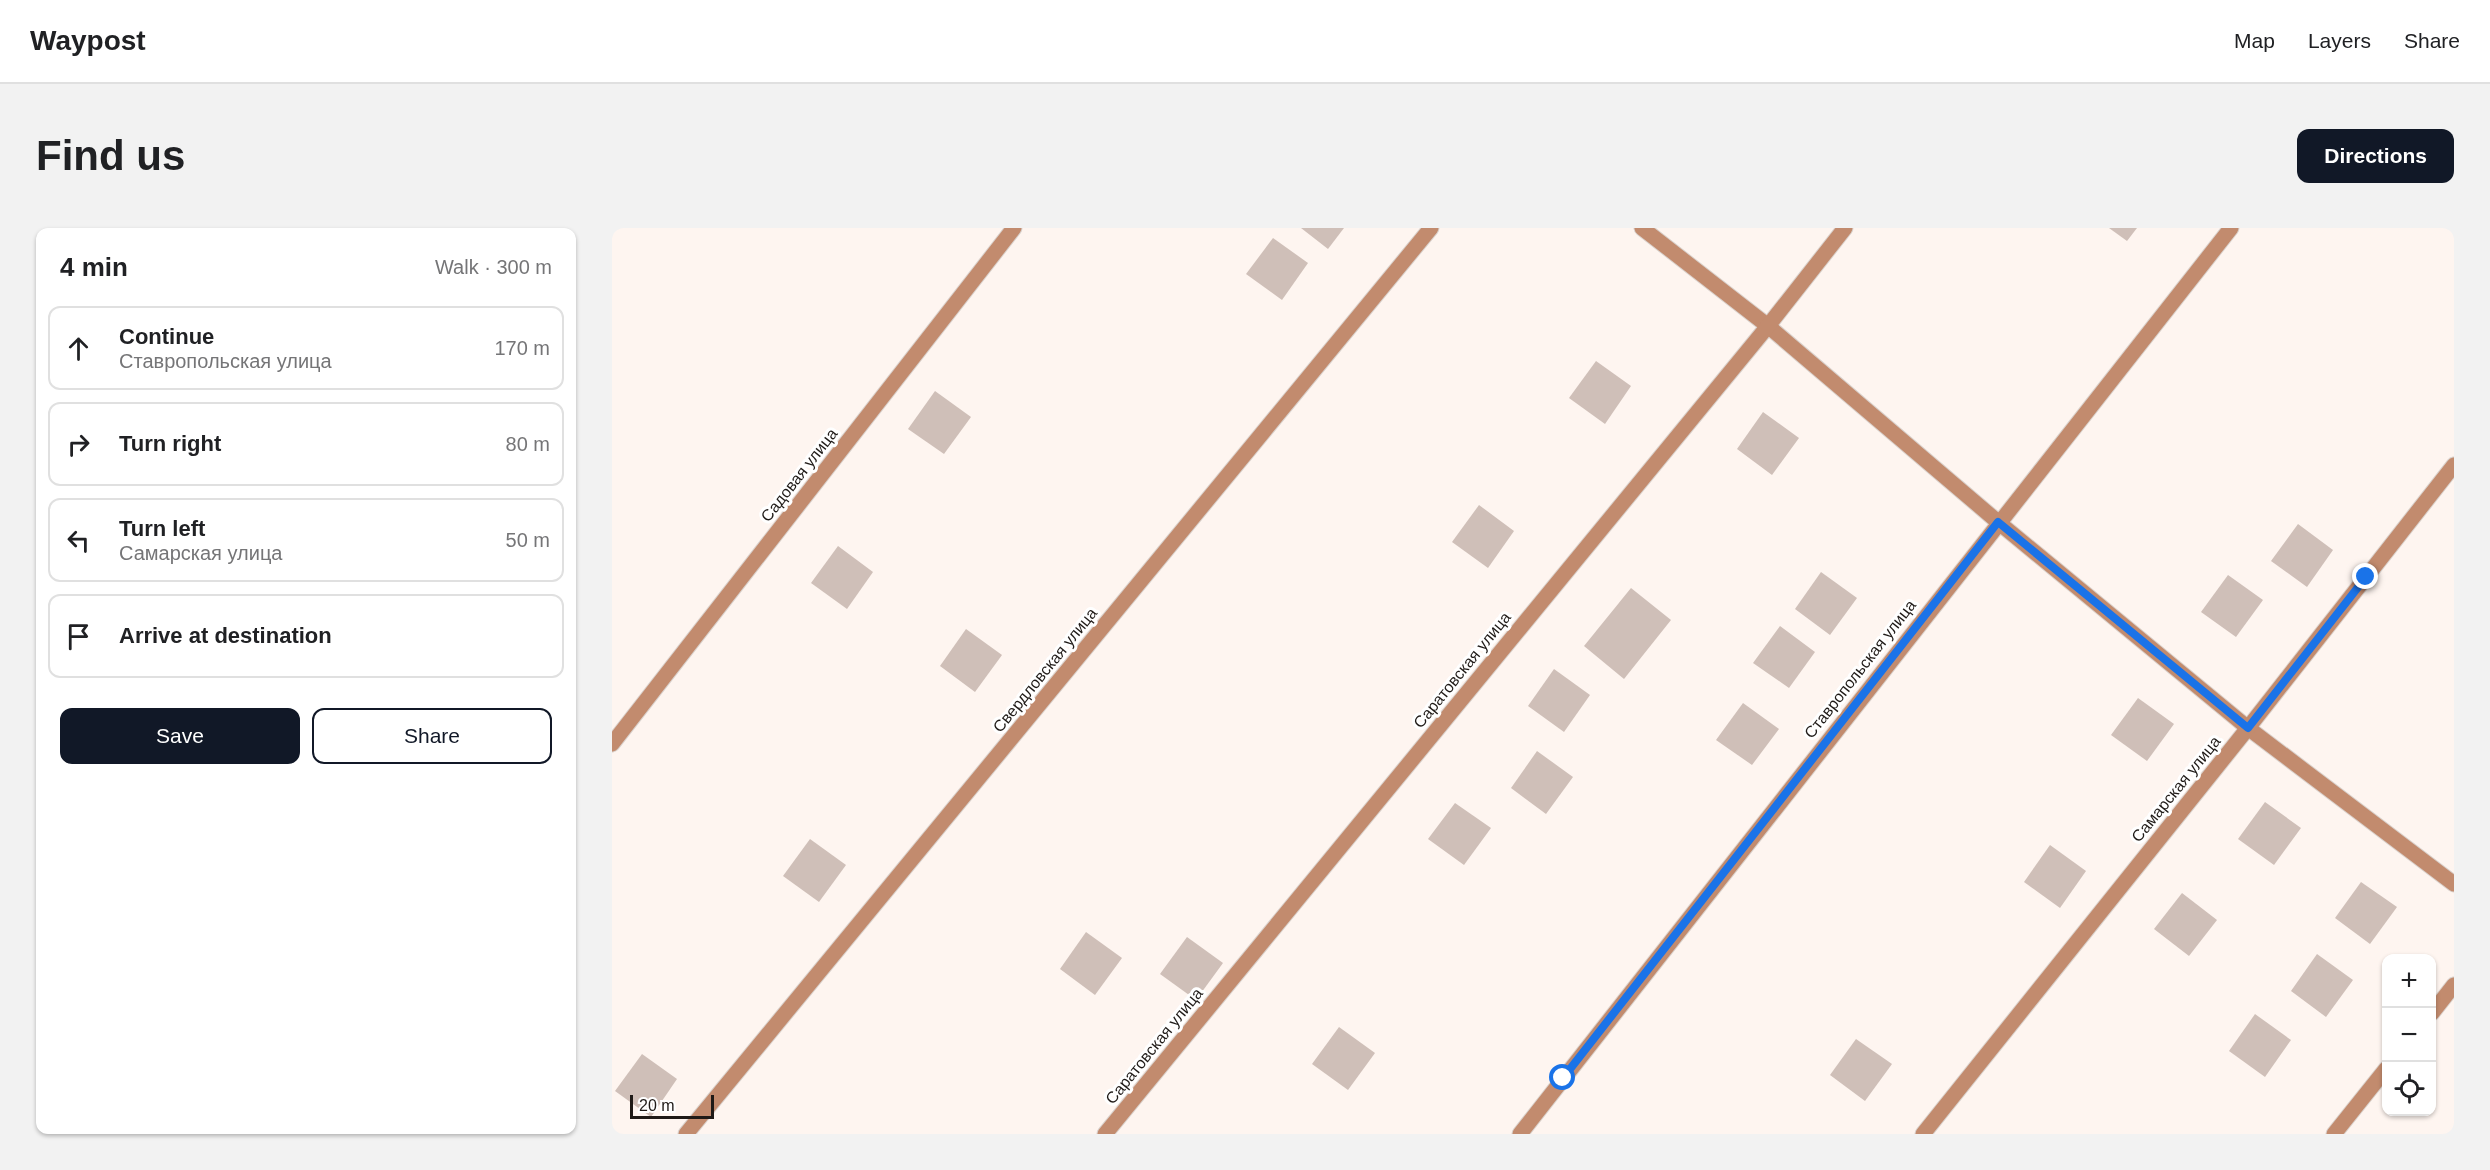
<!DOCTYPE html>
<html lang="en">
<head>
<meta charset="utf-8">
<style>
  :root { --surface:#fff; --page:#f2f2f2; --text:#202124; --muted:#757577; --line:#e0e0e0; --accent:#111827 }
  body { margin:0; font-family:Arial,sans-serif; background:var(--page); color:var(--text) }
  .controls { position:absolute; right:18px; bottom:18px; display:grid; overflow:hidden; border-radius:12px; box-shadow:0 2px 4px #0004 }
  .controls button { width:54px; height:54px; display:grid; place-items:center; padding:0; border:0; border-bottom:2px solid var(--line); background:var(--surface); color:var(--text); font:30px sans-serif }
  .scale { position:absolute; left:18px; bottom:15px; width:84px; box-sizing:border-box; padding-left:6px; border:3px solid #1f1a17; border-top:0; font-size:16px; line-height:21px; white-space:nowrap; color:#1f1a17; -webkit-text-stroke:4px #fff; paint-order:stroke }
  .stop { position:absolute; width:18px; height:18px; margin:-14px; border:4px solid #1a73e8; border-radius:50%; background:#fff }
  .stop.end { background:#1a73e8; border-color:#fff; box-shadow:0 2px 6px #0008 }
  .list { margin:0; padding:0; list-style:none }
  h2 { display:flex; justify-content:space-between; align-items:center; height:78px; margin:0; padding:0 24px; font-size:26px }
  h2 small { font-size:20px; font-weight:400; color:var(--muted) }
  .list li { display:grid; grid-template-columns:39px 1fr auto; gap:18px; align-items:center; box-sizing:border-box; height:84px; margin:0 12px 12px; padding:0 12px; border:2px solid var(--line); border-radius:12px }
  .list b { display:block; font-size:22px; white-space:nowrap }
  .list p { margin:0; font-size:20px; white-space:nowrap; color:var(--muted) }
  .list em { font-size:20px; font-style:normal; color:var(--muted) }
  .actions { display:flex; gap:12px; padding:18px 24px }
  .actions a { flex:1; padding:14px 0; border:2px solid var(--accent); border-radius:12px; text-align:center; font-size:21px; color:var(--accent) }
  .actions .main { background:var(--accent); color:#fff }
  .icon { flex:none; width:33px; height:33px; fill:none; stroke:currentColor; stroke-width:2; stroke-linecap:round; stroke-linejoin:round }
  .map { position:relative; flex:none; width:1842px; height:906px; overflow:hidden; border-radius:12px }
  header { display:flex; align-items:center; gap:36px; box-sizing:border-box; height:84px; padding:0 30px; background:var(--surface); border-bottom:2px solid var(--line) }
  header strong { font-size:28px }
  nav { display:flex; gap:33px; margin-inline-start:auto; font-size:21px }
  .intro { display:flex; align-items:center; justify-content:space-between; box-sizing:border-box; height:144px; padding:0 36px }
  h1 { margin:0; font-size:42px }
  .button { padding:15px 27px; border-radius:12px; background:var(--accent); color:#fff; font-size:21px; font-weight:700 }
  main { display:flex; gap:36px; padding:0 36px }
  aside { flex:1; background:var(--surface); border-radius:12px; box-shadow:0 2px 4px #0004 }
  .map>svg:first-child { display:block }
  .building { fill:#cfbfb8 }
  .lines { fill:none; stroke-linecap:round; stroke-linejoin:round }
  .minor-casing { stroke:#dad2cd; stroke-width:17 }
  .minor { stroke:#c28b6e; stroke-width:15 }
  .route { stroke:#1a73e8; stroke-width:8 }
  .labels { text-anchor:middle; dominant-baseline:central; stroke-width:6; stroke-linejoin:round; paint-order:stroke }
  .street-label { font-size:16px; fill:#1f1a17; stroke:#fff }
</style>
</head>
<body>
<header>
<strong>Waypost</strong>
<nav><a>Map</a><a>Layers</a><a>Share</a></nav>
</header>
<div class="intro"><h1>Find us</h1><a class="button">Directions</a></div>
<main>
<aside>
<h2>4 min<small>Walk · 300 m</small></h2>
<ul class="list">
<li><svg class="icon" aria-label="ahead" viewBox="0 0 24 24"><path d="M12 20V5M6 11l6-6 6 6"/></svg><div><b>Continue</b><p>Ставропольская улица</p></div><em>170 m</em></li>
<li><svg class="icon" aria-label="right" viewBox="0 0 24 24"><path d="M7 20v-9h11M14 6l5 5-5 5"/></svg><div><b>Turn right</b></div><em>80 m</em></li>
<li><svg class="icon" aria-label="left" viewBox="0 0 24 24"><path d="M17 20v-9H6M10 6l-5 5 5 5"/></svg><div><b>Turn left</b><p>Самарская улица</p></div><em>50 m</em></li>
<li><svg class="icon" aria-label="arrive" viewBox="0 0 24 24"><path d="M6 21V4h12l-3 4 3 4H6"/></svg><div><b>Arrive at destination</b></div></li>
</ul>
<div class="actions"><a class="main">Save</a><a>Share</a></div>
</aside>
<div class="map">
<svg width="1842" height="906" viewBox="0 0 1842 906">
  <rect width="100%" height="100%" fill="#fef5f0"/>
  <!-- building -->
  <g class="building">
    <path d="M689 0H732L716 21Z"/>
    <path d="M1497 0H1525L1515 13Z"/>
    <path d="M661 10 696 35 670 72 634 46Z"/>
    <path d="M984 133 1019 158 993 196 957 170Z"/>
    <path d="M323 163 359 189 332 226 296 201Z"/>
    <path d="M1151 184 1187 210 1160 247 1125 221Z"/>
    <path d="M867 277 902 303 876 340 840 314Z"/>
    <path d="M1686 296 1721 322 1695 359 1659 333Z"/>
    <path d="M226 318 261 344 235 381 199 355Z"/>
    <path d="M1209 344 1245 370 1218 407 1183 381Z"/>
    <path d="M1616 347 1651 372 1624 409 1589 384Z"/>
    <path d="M1019 360 1059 392 1012 451 972 418Z"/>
    <path d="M1168 398 1203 424 1177 460 1141 435Z"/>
    <path d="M354 401 390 427 363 464 328 438Z"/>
    <path d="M942 441 978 467 952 504 916 478Z"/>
    <path d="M1526 470 1562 496 1535 533 1499 507Z"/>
    <path d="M1131 475 1167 501 1140 537 1104 512Z"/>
    <path d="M925 523 961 549 934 586 899 560Z"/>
    <path d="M1653 574 1689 600 1662 637 1626 611Z"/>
    <path d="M843 575 879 600 852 637 816 611Z"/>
    <path d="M198 611 234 637 207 674 171 648Z"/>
    <path d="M1438 617 1474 643 1448 680 1412 654Z"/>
    <path d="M1749 654 1785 679 1758 716 1723 690Z"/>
    <path d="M1570 665 1605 692 1577 728 1542 701Z"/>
    <path d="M474 704 510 730 483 767 448 741Z"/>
    <path d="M575 709 611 735 584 772 548 746Z"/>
    <path d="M1705 726 1741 752 1714 789 1679 763Z"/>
    <path d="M1643 786 1679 812 1653 849 1617 823Z"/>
    <path d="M727 799 763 825 736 862 700 836Z"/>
    <path d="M1244 811 1280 836 1253 873 1218 847Z"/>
    <path d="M30 826 65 851 39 889 3 863Z"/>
  </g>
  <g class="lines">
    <!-- minor casing -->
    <g class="minor-casing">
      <g id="minor">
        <path d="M1030 0 1156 98 1386 294 1636 500 1842 656"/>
        <path d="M0 516 402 0"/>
        <path d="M1820 785 1842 757"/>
        <path d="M74 906 819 0"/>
        <path d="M493 906 1156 98 1233 0"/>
        <path d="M908 906 1619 0"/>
        <path d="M1311 906 1636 500 1842 237"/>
        <path d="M1722 906 1774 841"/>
      </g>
    </g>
    <!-- minor -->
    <use href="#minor" class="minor"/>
  </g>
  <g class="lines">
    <!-- route -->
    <path class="route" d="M951 850 1386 294 1636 500 1754 349"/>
  </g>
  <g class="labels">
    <!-- street labels -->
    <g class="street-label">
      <text transform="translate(187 247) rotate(-52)">Садовая улица</text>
      <text transform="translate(1248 441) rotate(-52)">Ставропольская улица</text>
      <text transform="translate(433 442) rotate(-51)">Свердловская улица</text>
      <text transform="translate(850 442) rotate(-51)">Саратовская улица</text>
      <text transform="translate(1564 561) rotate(-51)">Самарская улица</text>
      <text transform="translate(542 818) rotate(-51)">Саратовская улица</text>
    </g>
  </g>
</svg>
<div class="controls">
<button>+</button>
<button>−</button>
<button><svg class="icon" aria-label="locate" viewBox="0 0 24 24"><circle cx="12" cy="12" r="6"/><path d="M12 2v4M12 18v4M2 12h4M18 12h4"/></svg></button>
</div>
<div class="scale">20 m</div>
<div class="stop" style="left:951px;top:850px"></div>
<div class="stop end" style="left:1754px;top:349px"></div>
</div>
</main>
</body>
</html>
